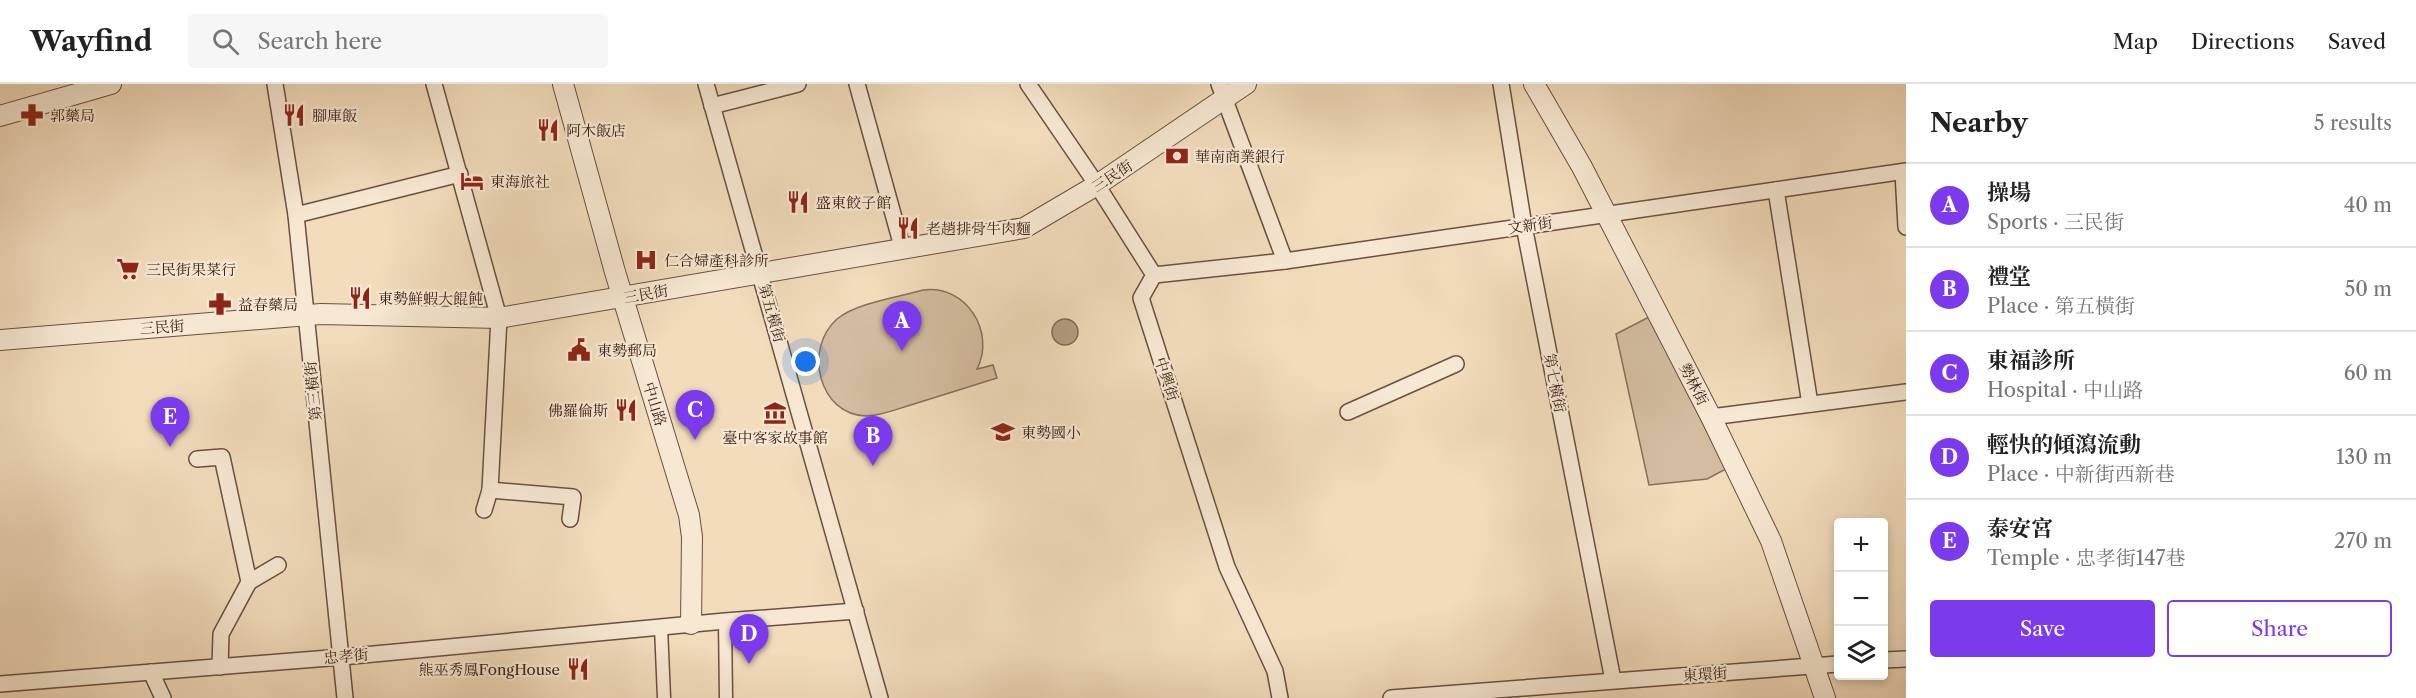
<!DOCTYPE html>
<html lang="en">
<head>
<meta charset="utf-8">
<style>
  :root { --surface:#fff; --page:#f6f6f6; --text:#222; --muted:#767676; --line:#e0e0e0; --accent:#7c3aed }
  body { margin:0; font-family:"Libre Caslon Text","Noto Serif TC",serif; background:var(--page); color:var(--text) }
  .controls { position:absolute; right:18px; bottom:18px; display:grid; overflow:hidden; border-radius:6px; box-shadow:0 3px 9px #0003 }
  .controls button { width:54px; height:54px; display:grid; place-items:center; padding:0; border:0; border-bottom:2px solid var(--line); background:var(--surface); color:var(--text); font:30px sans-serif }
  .you { position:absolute; left:806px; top:278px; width:21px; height:21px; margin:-15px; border:4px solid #fff; border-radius:50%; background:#1a73e8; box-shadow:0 0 0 9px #1a73e833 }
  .badge { display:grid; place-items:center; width:39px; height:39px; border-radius:50%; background:var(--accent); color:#fff; font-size:20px; font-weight:700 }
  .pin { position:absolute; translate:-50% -50px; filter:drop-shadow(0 2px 3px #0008) }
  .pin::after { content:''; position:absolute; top:32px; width:21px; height:18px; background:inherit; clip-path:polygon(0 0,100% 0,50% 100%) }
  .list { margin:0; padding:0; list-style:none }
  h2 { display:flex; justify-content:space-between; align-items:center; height:78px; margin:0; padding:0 24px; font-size:26px }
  h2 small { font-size:20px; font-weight:400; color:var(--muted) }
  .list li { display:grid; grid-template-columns:39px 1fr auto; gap:18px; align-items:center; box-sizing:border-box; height:84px; padding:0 24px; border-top:2px solid var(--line) }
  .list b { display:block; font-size:22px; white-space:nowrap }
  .list p { margin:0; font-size:20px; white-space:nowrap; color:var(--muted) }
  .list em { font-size:20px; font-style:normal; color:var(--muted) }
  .actions { display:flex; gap:12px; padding:18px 24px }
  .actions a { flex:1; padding:14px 0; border:2px solid var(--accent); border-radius:6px; text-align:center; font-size:21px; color:var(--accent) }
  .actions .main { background:var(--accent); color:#fff }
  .icon { flex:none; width:33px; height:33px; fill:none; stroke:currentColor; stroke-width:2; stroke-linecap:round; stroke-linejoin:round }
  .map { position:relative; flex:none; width:1906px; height:614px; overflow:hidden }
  header { display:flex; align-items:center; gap:36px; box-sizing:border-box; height:84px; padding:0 30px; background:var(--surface); border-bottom:2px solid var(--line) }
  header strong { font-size:28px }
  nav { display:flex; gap:33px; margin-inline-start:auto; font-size:21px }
  .search { width:420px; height:54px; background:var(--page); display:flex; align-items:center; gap:15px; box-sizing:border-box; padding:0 21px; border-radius:6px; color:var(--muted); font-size:22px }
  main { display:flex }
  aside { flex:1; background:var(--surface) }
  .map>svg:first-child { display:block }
  .green { fill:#d3bca0; stroke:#886f5c; stroke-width:1.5 }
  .water { fill:#b59d84; stroke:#856c59; stroke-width:1.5 }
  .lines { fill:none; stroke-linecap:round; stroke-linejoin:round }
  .pedestrian-casing { stroke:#6b5041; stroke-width:15 }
  .minor-casing { stroke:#6b5041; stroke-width:18 }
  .tertiary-casing { stroke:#6b5041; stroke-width:22 }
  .pedestrian { stroke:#f7e8d3; stroke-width:12 }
  .minor { stroke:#f7e8d3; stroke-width:15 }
  .tertiary { stroke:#f7e8d3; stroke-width:20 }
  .labels { text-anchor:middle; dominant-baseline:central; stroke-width:4.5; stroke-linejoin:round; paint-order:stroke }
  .poi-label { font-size:15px; fill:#3e2218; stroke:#f7e8d3; text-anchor:start }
  .street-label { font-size:15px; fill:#3e2218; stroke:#f7e8d3 }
</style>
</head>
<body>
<header>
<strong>Wayfind</strong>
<div class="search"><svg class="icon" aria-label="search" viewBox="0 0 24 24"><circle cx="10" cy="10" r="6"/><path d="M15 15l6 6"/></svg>Search here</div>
<nav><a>Map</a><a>Directions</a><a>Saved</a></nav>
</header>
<main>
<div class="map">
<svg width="1906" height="614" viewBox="0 0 1906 614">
  <rect width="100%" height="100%" fill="#f2dcbc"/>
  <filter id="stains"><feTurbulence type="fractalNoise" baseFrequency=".00333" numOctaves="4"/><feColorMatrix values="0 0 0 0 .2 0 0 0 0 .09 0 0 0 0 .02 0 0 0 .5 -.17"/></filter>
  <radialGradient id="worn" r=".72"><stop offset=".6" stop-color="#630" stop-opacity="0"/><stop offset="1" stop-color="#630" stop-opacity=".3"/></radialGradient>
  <!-- green -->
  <g class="green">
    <path d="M923 206C966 200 996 248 977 285L993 281 997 294C969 303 942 311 914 320 899 324 882 332 866 332 819 331 803 265 837 235 856 219 899 213 923 206Z"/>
    <path d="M1649 233 1726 385 1707 395 1649 401 1616 250Z"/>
  </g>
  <!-- water -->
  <circle class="water" cx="1065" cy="248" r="13"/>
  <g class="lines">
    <!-- pedestrian casing -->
    <g class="pedestrian-casing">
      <g id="pedestrian">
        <path d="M725 537 726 614"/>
        <path d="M661 543 664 614"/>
      </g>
    </g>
    <!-- minor casing -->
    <g class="minor-casing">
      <g id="minor">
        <path d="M275 0 296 131 345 614"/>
        <path d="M434 0 499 234 490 406 484 426"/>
        <path d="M706 0 880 614"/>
        <path d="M857 0 903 166"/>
        <path d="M1028 0 1097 101 1154 191 1141 214 1227 483 1275 587 1280 614"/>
        <path d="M1219 0 1285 177"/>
        <path d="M1501 0 1524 142 1613 596"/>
        <path d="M712 22 798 0"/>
        <path d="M1903 88 1906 143"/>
        <path d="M1776 106 1810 320"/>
        <path d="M296 131 460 90"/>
        <path d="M1154 191 1285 177 1906 87"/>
        <path d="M1348 328 1456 280"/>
        <path d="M1711 333 1906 308"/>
        <path d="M197 375 222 373 249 498 221 550 220 583"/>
        <path d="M490 406 573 413 570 435"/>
        <path d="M249 498 278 481"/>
        <path d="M1884 576 1906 575"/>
        <path d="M151 588 163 614"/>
        <path d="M0 600 342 573 725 537 856 527"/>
        <path d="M1391 614 1838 580"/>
      </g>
    </g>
    <!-- tertiary casing -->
    <g class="tertiary-casing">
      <g id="tertiary">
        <path d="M563 0 615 188 689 431 692 453 691 540"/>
        <path d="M1534 0 1582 83 1711 333 1771 457 1825 614"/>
        <path d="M0 32 111 0"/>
        <path d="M0 256 321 230 499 234 1024 144 1097 101 1246 0"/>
      </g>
    </g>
    <!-- pedestrian -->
    <use href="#pedestrian" class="pedestrian"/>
    <!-- minor -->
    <use href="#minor" class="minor"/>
    <!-- tertiary -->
    <use href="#tertiary" class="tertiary"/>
  </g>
  <!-- icons -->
  <defs>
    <g id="pharmacy-bare" transform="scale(1.8)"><path d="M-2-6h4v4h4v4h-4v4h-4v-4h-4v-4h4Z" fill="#8f2418" stroke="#f7e8d3" stroke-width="2.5" paint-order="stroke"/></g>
    <g id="restaurant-bare" transform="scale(1.8)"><path d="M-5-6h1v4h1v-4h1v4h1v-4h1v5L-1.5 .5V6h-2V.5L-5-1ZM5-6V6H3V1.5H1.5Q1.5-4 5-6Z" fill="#8f2418" stroke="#f7e8d3" stroke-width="2.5" paint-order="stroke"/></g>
    <g id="bank-bare" transform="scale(1.8)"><path d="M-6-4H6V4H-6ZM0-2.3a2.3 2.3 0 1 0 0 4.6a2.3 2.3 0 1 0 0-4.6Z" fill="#8f2418" stroke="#f7e8d3" stroke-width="2.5" paint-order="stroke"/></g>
    <g id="hotel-bare" transform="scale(1.8)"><path d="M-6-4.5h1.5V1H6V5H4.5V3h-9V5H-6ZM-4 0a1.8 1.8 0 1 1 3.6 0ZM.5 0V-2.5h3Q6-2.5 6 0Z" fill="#8f2418" stroke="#f7e8d3" stroke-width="2.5" paint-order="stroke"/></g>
    <g id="hospital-bare" transform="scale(1.8)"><path d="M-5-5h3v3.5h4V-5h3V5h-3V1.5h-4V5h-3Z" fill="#8f2418" stroke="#f7e8d3" stroke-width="2.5" paint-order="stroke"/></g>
    <g id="supermarket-bare" transform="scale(1.8)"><path d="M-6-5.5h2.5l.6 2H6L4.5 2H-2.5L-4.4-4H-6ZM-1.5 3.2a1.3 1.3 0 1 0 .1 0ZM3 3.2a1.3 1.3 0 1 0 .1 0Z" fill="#8f2418" stroke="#f7e8d3" stroke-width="2.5" paint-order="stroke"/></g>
    <g id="civic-bare" transform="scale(1.8)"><path d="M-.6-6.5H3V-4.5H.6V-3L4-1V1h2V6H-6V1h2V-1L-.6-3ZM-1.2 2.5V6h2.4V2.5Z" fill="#8f2418" stroke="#f7e8d3" stroke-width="2.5" paint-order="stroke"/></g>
    <g id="museum-bare" transform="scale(1.8)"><path d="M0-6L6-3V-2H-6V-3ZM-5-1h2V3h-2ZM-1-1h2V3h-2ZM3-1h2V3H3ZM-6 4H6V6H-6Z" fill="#8f2418" stroke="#f7e8d3" stroke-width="2.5" paint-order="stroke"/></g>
    <g id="school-bare" transform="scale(1.8)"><path d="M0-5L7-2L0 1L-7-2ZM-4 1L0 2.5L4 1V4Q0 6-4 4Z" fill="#8f2418" stroke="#f7e8d3" stroke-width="2.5" paint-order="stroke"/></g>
  </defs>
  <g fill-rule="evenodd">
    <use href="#pharmacy-bare" x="32" y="31"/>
    <use href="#restaurant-bare" x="294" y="31"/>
    <use href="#restaurant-bare" x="548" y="46"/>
    <use href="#bank-bare" x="1177" y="72"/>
    <use href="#hotel-bare" x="472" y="97"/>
    <use href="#restaurant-bare" x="798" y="118"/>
    <use href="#restaurant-bare" x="908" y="144"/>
    <use href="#hospital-bare" x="646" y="176"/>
    <use href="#supermarket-bare" x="128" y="185"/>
    <use href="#restaurant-bare" x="360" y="214"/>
    <use href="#pharmacy-bare" x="220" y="220"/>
    <use href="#civic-bare" x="579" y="266"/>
    <use href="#restaurant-bare" x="626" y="326"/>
    <use href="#museum-bare" x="775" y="329"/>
    <use href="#school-bare" x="1003" y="348"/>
    <use href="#restaurant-bare" x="578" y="585"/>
  </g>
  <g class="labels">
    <!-- poi labels -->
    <g class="poi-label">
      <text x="50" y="31">郭藥局</text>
      <text x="312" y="31">腳庫飯</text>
      <text x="566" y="46">阿木飯店</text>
      <text x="1195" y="72">華南商業銀行</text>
      <text x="490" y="97">東海旅社</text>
      <text x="816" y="118">盛東餃子館</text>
      <text x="926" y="144">老趙排骨牛肉麵</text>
      <text x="664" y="176">仁合婦產科診所</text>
      <text x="146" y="185">三民街果菜行</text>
      <text x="378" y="214">東勢鮮蝦大餛飩</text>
      <text x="238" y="220">益春藥局</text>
      <text x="597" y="266">東勢郵局</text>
      <text x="608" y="326" text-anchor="end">佛羅倫斯</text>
      <text x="1021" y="348">東勢國小</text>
      <text x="775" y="353" text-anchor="middle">臺中客家故事館</text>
      <text x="560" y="585" text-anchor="end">熊巫秀鳳FongHouse</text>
    </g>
    <!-- street labels -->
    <g class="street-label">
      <text transform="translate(1112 92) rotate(-33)">三民街</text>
      <text transform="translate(1530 141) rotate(-8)">文新街</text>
      <text transform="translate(646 210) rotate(-10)">三民街</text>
      <text transform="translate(772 229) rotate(74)">第五橫街</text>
      <text transform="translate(162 243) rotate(-4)">三民街</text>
      <text transform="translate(1167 295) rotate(72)">中興街</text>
      <text transform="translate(1555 299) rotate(79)">第七橫街</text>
      <text transform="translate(1694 300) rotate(63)">勢林街</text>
      <text transform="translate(313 307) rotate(-96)">第三橫街</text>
      <text transform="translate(655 320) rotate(73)">中山路</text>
      <text transform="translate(346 572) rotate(-5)">忠孝街</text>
      <text transform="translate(1705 590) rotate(-4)">東環街</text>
    </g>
  </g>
  <rect width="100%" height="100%" filter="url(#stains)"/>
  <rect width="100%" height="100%" fill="url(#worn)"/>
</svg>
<div class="controls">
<button>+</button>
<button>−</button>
<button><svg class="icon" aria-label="layers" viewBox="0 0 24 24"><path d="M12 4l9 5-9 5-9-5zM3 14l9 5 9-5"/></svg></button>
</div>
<div class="you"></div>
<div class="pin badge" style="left:902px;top:267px">A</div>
<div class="pin badge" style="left:873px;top:382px">B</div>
<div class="pin badge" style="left:695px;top:356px">C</div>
<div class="pin badge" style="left:749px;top:580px">D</div>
<div class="pin badge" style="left:170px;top:363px">E</div>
</div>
<aside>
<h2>Nearby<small>5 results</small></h2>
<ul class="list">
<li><span class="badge">A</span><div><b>操場</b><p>Sports · 三民街</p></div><em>40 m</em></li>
<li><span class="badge">B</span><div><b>禮堂</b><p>Place · 第五橫街</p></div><em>50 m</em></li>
<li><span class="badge">C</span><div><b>東福診所</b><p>Hospital · 中山路</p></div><em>60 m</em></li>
<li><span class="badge">D</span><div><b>輕快的傾瀉流動</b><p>Place · 中新街西新巷</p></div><em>130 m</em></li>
<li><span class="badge">E</span><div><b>泰安宮</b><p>Temple · 忠孝街147巷</p></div><em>270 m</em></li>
</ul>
<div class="actions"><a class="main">Save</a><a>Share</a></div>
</aside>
</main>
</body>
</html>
